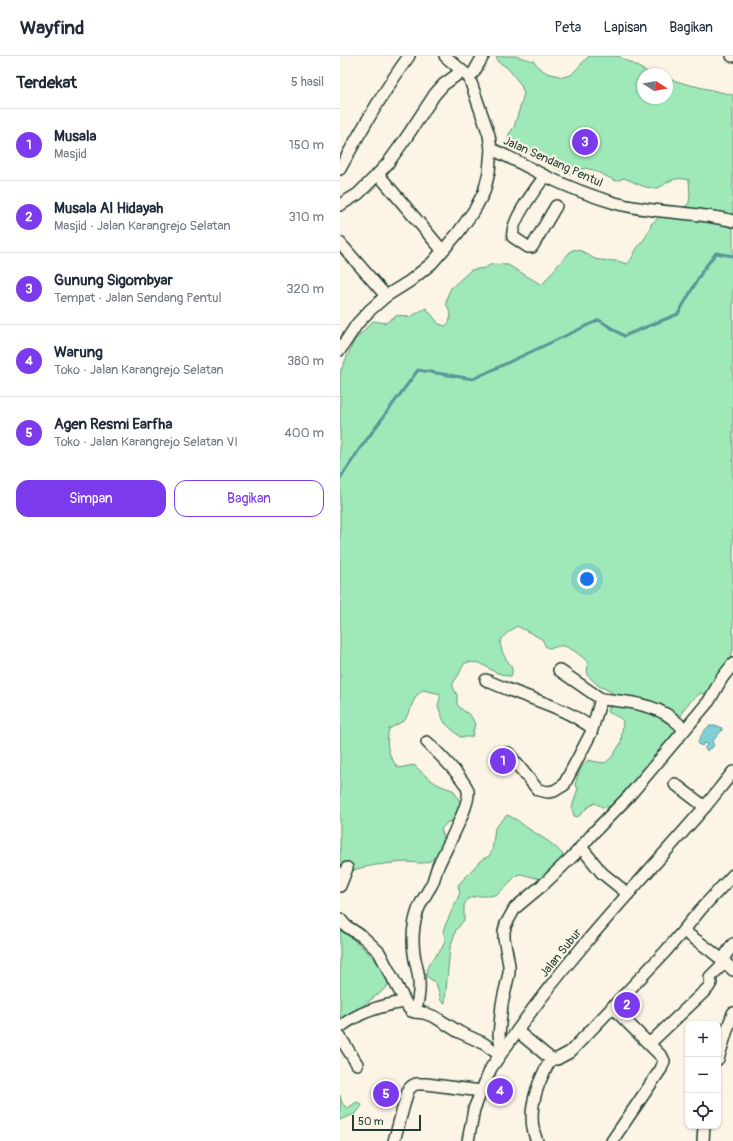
<!DOCTYPE html>
<html lang="id">
<head>
<meta charset="utf-8">
<style>
  :root { --surface:#fff; --page:#f6f6f7; --text:#1f2937; --muted:#747a83; --line:#e0e1e3; --accent:#7c3aed }
  body { margin:0; font-family:Pangolin,sans-serif; background:var(--page); color:var(--text) }
  .controls { position:absolute; right:12px; bottom:12px; display:grid; overflow:hidden; border-radius:8px; box-shadow:0 1px 3px #0004 }
  .controls button { width:36px; height:36px; display:grid; place-items:center; padding:0; border:0; border-bottom:1px solid var(--line); background:var(--surface); color:var(--text); font:20px sans-serif }
  .compass { position:absolute; left:297px; top:12px; width:36px; height:36px; border-radius:50%; background:var(--surface); box-shadow:0 1px 3px #0004; rotate:101deg }
  .scale { position:absolute; left:12px; bottom:10px; width:69px; box-sizing:border-box; padding-left:4px; border:2px solid #1f3d34; border-top:0; font-size:11px; line-height:14px; white-space:nowrap; color:#1f3d34; -webkit-text-stroke:3px #fcf5e5; paint-order:stroke }
  .you { position:absolute; left:247px; top:523px; width:14px; height:14px; margin:-10px; border:3px solid #fff; border-radius:50%; background:#1a73e8; box-shadow:0 0 0 6px #1a73e833 }
  .badge { display:grid; place-items:center; width:26px; height:26px; border-radius:50%; background:var(--accent); color:#fff; font-size:13px; font-weight:700 }
  .pin { position:absolute; translate:-50% -50%; border:2px solid #fff; box-shadow:0 1px 4px #0006 }
  .list { margin:0; padding:0; list-style:none }
  h2 { display:flex; justify-content:space-between; align-items:center; height:52px; margin:0; padding:0 16px; font-size:17px }
  h2 small { font-size:13px; font-weight:400; color:var(--muted) }
  .list li { display:grid; grid-template-columns:26px 1fr auto; gap:12px; align-items:center; box-sizing:border-box; height:72px; padding:0 16px; border-top:1px solid var(--line) }
  .list b { display:block; font-size:15px; white-space:nowrap }
  .list p { margin:0; font-size:13px; white-space:nowrap; color:var(--muted) }
  .list em { font-size:13px; font-style:normal; color:var(--muted) }
  .actions { display:flex; gap:8px; padding:12px 16px }
  .actions a { flex:1; padding:9px 0; border:1px solid var(--accent); border-radius:12px; text-align:center; font-size:14px; color:var(--accent) }
  .actions .main { background:var(--accent); color:#fff }
  .icon { flex:none; width:22px; height:22px; fill:none; stroke:currentColor; stroke-width:2; stroke-linecap:round; stroke-linejoin:round }
  .map { position:relative; flex:none; width:393px; height:1085px; overflow:hidden }
  header { display:flex; align-items:center; gap:24px; box-sizing:border-box; height:56px; padding:0 20px; background:var(--surface); border-bottom:1px solid var(--line) }
  header strong { font-size:19px }
  nav { display:flex; gap:22px; margin-inline-start:auto; font-size:14px }
  main { display:flex }
  aside { flex:1; background:var(--surface) }
  .map>svg:first-child { display:block }
  .green { fill:#9fe9b9; stroke:#5f9376 }
  .water { fill:#80d0d8; stroke:#599596 }
  .lines { fill:none; stroke-linecap:round; stroke-linejoin:round }
  .stream { stroke:#599596; stroke-width:3 }
  .minor-casing { stroke:#1f3d34; stroke-width:14 }
  .minor { stroke:#fcf5e5; stroke-width:11 }
  .labels { text-anchor:middle; dominant-baseline:central; stroke-width:4; stroke-linejoin:round; paint-order:stroke }
  .street-label { font-size:12px; fill:#1f3d34; stroke:#fcf5e5 }
</style>
</head>
<body>
<header>
<strong>Wayfind</strong>
<nav><a>Peta</a><a>Lapisan</a><a>Bagikan</a></nav>
</header>
<main>
<aside>
<h2>Terdekat<small>5 hasil</small></h2>
<ul class="list">
<li><span class="badge">1</span><div><b>Musala</b><p>Masjid</p></div><em>150 m</em></li>
<li><span class="badge">2</span><div><b>Musala Al Hidayah</b><p>Masjid · Jalan Karangrejo Selatan</p></div><em>310 m</em></li>
<li><span class="badge">3</span><div><b>Gunung Sigombyar</b><p>Tempat · Jalan Sendang Pentul</p></div><em>320 m</em></li>
<li><span class="badge">4</span><div><b>Warung</b><p>Toko · Jalan Karangrejo Selatan</p></div><em>380 m</em></li>
<li><span class="badge">5</span><div><b>Agen Resmi Earfha</b><p>Toko · Jalan Karangrejo Selatan VI</p></div><em>400 m</em></li>
</ul>
<div class="actions"><a class="main">Simpan</a><a>Bagikan</a></div>
</aside>
<div class="map">
<svg width="393" height="1085" viewBox="0 0 393 1085">
  <rect width="100%" height="100%" fill="#fcf5e5"/>
  <filter id="ink" filterUnits="userSpaceOnUse"><feTurbulence type="fractalNoise" baseFrequency=".025" numOctaves="2"/><feDisplacementMap in="SourceGraphic" scale="8" xChannelSelector="R" yChannelSelector="G"/><feConvolveMatrix kernelMatrix="1 2 1 2 8 2 1 2 1" color-interpolation-filters="sRGB"/></filter>
  <g filter="url(#ink)">
    <!-- green -->
    <g class="green">
      <path d="M156 0H175L194 5 199 12 207 17 223 21 231 19 249 0H278L311 18H303V42H327V22L346 28 393 39V594L390 603 391 619 390 623 383 629 376 642 361 637C354 642 348 647 343 654L334 682 275 750 262 751 255 747 248 751 238 761 234 760 232 752 238 732 235 729C238 719 240 709 249 704L257 706 265 707 272 701 281 687 283 665 280 662 268 656 272 636 259 630 247 619 248 606C242 601 231 591 223 590 216 589 214 594 206 591L202 583 177 570C172 574 163 579 161 585 160 587 160 590 161 591 163 604 176 609 171 620H167L155 616 140 607 128 606 124 608 118 620 113 627V631L117 639V648L120 652 131 660 135 668 132 681H120L105 667 103 663 98 650 101 638 83 634 76 640 65 664 49 673C45 689 48 699 58 712L74 709C88 722 94 729 113 734L122 749 116 765 108 766 101 773 105 785C102 790 95 803 90 805 83 809 74 806 66 806 51 807 31 809 17 813 11 815 5 819 0 821V320L1 314 14 285 33 265 46 267C56 259 57 258 70 261L86 252 99 268 105 270 109 267 111 259 106 247 108 238 111 232 131 214 145 212 152 208 168 209 202 229 218 209 232 194C241 192 247 199 255 203 262 205 268 204 275 205 279 205 283 207 287 208 292 204 293 199 296 194 301 186 310 178 311 168L321 160 346 150 349 147 350 138 349 124C342 122 334 122 328 126 324 128 322 131 317 132 304 133 295 126 284 122L276 125 253 114 245 112 230 118C208 110 189 95 168 86L169 78 174 71 184 38 181 29 171 16 165 10 158 6Z"/>
      <path d="M167 759C175 762 180 766 186 771 199 780 214 787 224 800L200 823 181 818 177 819 158 838 150 840H137L128 843 125 847 124 851V864L116 874 110 892 106 934 105 947 101 945 99 936 96 927 86 920C86 916 87 911 89 908 96 897 105 894 105 880L103 876 104 872 120 837 118 829 141 804 149 800 152 795 155 772Z"/>
      <path d="M0 874C14 883 53 914 47 931L0 968Z"/>
      <path d="M0 1039C1 1045 2 1049 8 1052L15 1047 19 1046 22 1049C17 1060 10 1059 0 1064Z"/>
    </g>
    <!-- water -->
    <path class="water" d="M370 670H378L382 672V674L372 686 374 689 371 693 370 692 367 695 364 692 368 688 364 687 362 690 360 689 358 687C361 680 363 674 370 670Z"/>
    <g class="lines">
      <!-- stream -->
      <path class="stream" d="M0 423 19 394 78 314 133 323 259 264 284 280 338 258 363 214 376 197 393 200"/>
      <!-- minor casing -->
      <g class="minor-casing">
        <g id="minor">
          <path d="M392 0H393"/>
          <path d="M129 21 134 16 143 0"/>
          <path d="M151 93C170 101 186 110 203 119 226 130 251 140 275 147 314 158 354 155 393 165"/>
          <path d="M0 113C21 74 43 36 69 0"/>
          <path d="M38 118 48 107 66 82 95 38 103 29 122 15"/>
          <path d="M205 120C197 131 169 167 173 181L188 191H192L216 150"/>
          <path d="M0 149 18 138 38 118 102 194"/>
          <path d="M0 187 46 240"/>
          <path d="M0 294 17 268 30 254 46 240 70 225 92 207 118 177 135 153 144 136 149 116 151 93 149 79 129 21 105 0"/>
          <path d="M219 614 261 643"/>
          <path d="M146 624C181 641 220 648 252 672"/>
          <path d="M168 697 198 734 208 736 214 735 224 729 227 723 251 677 261 643C284 645 315 648 333 663 337 666 341 670 344 674"/>
          <path d="M335 728 365 751"/>
          <path d="M241 791 262 817 288 838"/>
          <path d="M0 830 7 812"/>
          <path d="M0 863 6 870 23 881 39 896 68 951 71 955 75 956 84 957 95 961 119 976 143 987 160 999"/>
          <path d="M343 875 361 853 393 819"/>
          <path d="M383 903 393 888"/>
          <path d="M272 951 322 1001 324 1005 321 1013 272 1085"/>
          <path d="M75 956C78 946 80 937 79 926 79 916 75 907 74 897 72 883 73 868 78 854 81 845 87 837 92 828 95 821 96 814 99 808 105 794 131 748 128 735 126 724 96 695 87 686"/>
          <path d="M0 971C19 956 42 949 65 946"/>
          <path d="M177 975C233 895 301 825 364 752 374 740 383 728 393 716"/>
          <path d="M0 981 17 1008"/>
          <path d="M309 988 368 932 371 927 370 921 385 906"/>
          <path d="M162 995 159 979 162 948 169 917V909L164 882V875L166 868 175 852 205 827 235 798 255 775 289 740 369 645 382 622 393 608"/>
          <path d="M378 1003 387 974 393 957"/>
          <path d="M54 1085 67 1038 69 1033 72 1030 76 1028H86L141 1035"/>
          <path d="M128 1085 134 1053 151 1012 177 975 211 1003"/>
          <path d="M197 1085C185 1058 197 1027 211 1003H217L230 996 325 896 343 875C361 887 378 899 393 914"/>
          <path d="M363 1085 364 1070"/>
        </g>
      </g>
      <!-- minor -->
      <use href="#minor" class="minor"/>
    </g>
  </g>
  <g class="labels">
    <!-- street labels -->
    <g class="street-label">
      <text transform="translate(213 106) rotate(24)">Jalan Sendang Pentul</text>
      <text transform="translate(221 897) rotate(-51)">Jalan Subur</text>
    </g>
  </g>
</svg>
<div class="controls">
<button>+</button>
<button>−</button>
<button><svg class="icon" aria-label="locate" viewBox="0 0 24 24"><circle cx="12" cy="12" r="6"/><path d="M12 2v4M12 18v4M2 12h4M18 12h4"/></svg></button>
</div>
<svg class="compass" viewBox="-18 -18 36 36"><path d="M0-13l5 13h-10z" fill="#e53935"/><path d="M0 13l5-13h-10z" fill="#747a83"/></svg>
<div class="scale">50 m</div>
<div class="you"></div>
<div class="pin badge" style="left:163px;top:705px">1</div>
<div class="pin badge" style="left:287px;top:949px">2</div>
<div class="pin badge" style="left:245px;top:86px">3</div>
<div class="pin badge" style="left:160px;top:1035px">4</div>
<div class="pin badge" style="left:46px;top:1038px">5</div>
</div>
</main>
</body>
</html>
